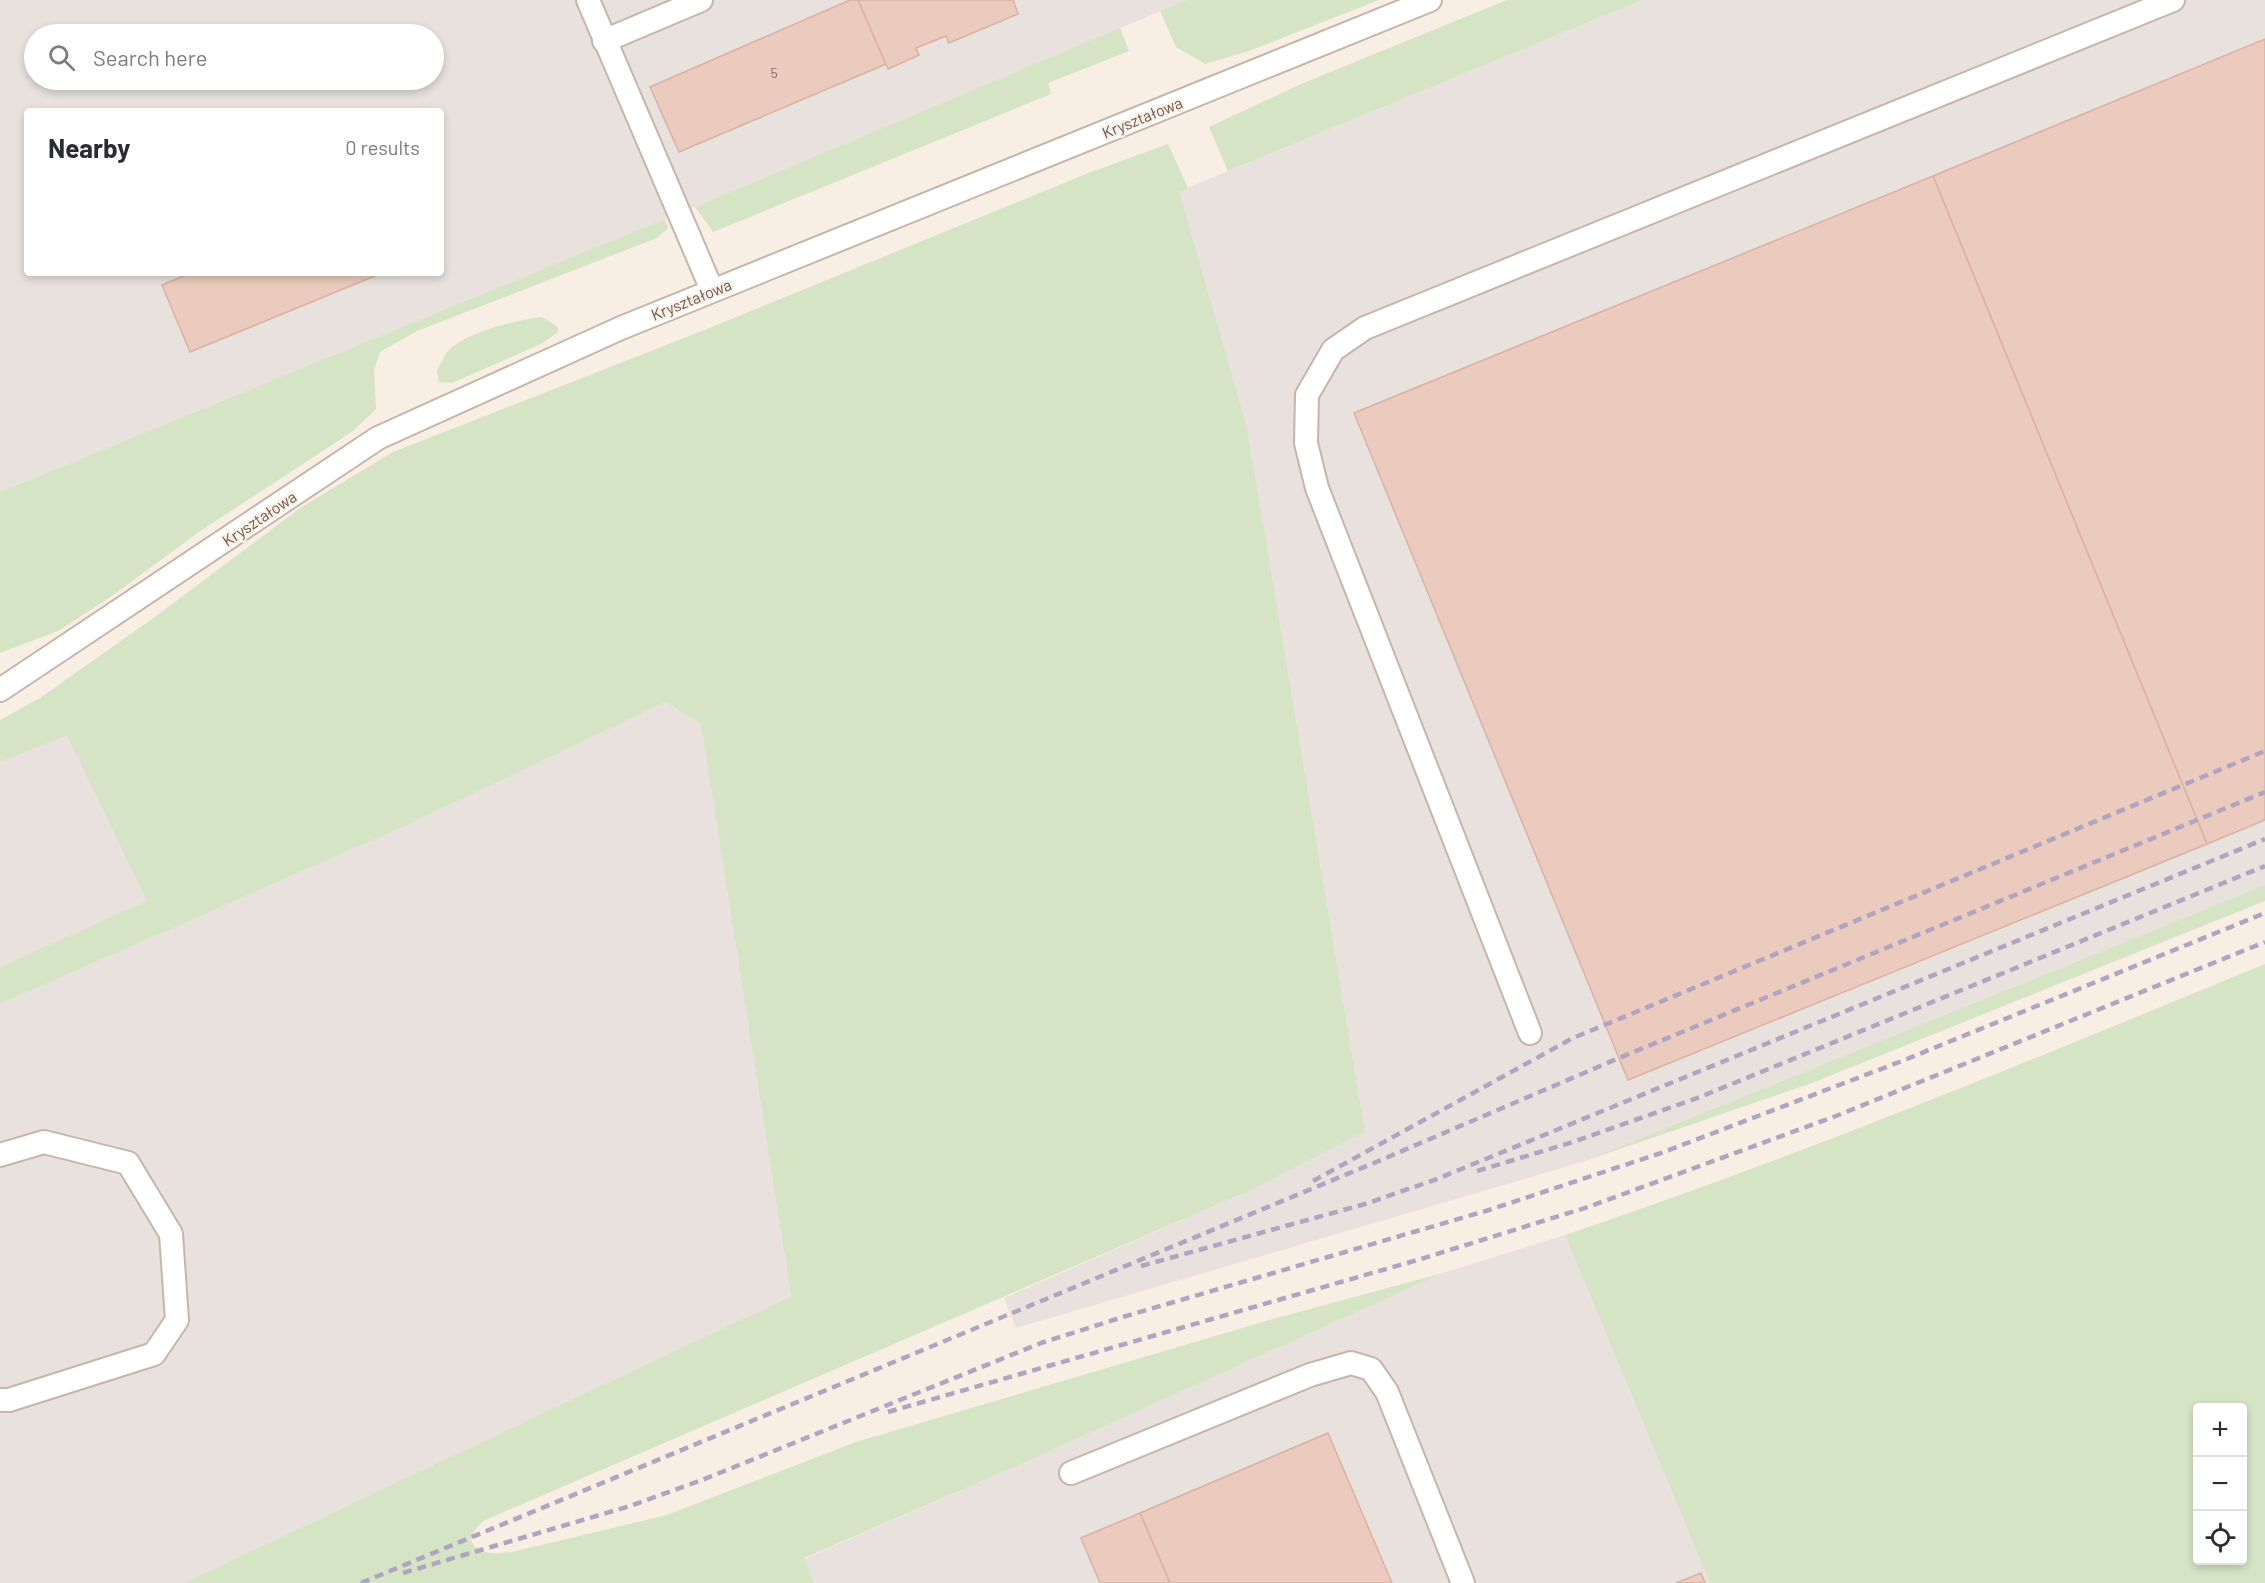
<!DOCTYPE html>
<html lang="en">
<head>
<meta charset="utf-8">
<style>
  :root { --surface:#fff; --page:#f7f7f7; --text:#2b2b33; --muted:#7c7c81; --line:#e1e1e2 }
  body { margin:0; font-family:Barlow,sans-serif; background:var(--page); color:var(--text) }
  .controls { position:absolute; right:18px; bottom:18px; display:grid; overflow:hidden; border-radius:6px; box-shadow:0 3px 9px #0003 }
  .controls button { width:54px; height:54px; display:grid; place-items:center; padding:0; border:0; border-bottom:2px solid var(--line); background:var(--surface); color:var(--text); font:30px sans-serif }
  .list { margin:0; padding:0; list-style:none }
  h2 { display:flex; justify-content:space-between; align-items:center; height:78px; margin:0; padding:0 24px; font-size:26px }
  h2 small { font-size:20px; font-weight:400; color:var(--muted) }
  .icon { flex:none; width:33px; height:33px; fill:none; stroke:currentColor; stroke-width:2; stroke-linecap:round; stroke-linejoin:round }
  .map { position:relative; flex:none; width:2265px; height:1583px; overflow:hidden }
  .search { position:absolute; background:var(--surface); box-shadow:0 3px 9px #0003; left:24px; top:24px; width:420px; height:66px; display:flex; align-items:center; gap:15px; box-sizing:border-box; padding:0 21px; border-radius:33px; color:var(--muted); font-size:22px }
  .panel { position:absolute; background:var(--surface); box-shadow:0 3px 9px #0003; left:24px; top:108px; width:420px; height:168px; border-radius:6px }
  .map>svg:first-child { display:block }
  .industrial { fill:#e8e1dd; fill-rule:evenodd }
  .green { fill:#d4e4c4; fill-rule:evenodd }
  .building { fill:#eacbbe; stroke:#dbb1a1; stroke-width:1.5 }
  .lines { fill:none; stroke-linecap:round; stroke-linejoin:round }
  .service-casing { stroke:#c7b5ab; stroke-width:26 }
  .service { stroke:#fff; stroke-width:22 }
  .rail { stroke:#b0a4c0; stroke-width:4.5; stroke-dasharray:9 6; stroke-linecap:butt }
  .labels { text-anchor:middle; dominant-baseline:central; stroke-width:4.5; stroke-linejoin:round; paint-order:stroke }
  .number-label { font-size:14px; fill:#8c7268 }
  .street-label { font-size:16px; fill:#6d554c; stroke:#fcf2e8 }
</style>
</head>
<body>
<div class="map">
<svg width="2265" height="1583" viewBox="0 0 2265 1583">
  <rect width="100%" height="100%" fill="#f9eee3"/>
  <!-- industrial -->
  <g class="industrial">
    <path d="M0 0H1187L695 207 0 492ZM34 34H434V80H34ZM27 111H441V273H27Z"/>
    <path d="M1642 0H2265V885L1582 1162 1016 1328 1004 1298 1244 1193 1365 1132 1247 428 1178 192Z"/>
    <path d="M666 702 701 723 791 1296 184 1583H0V1004L405 826Z"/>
    <path d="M67 734 148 901 0 967V762Z"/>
    <path d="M1565 1235 1710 1583H814L804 1559 1012 1468 1443 1273Z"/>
  </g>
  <!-- green -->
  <g class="green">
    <path d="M1187 0H1379L1249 51 1205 64 1176 47 1160 11Z"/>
    <path d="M1507 0H1642L1228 171 1209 127 1301 84Z"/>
    <path d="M1120 28 1129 51 1048 83 1051 94 713 232 695 207Z"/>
    <path d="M1168 144 1188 188 1179 192 1247 428 1365 1132 1244 1193 483 1521 474 1531 471 1541C479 1557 497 1553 512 1552L667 1515 856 1442 1273 1319 1443 1273 1012 1468 804 1558 814 1583H184L791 1296 701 724 666 702 405 826 0 1004V967L147 901 67 735 0 762V720L40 698 152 619 300 508 393 452 707 329 1086 174Z"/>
    <path d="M665 219 668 228 657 238 417 331 380 352 374 369 376 409 353 431 199 532 109 598 58 631 0 653V492Z"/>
    <path d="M542 317 558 327V332L543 343 452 383 439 382 437 371C440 365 444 356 448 351 466 332 517 320 542 317Z"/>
    <path d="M2265 885V901L1812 1083 1582 1162Z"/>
    <path d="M2265 964V1583H1710L1565 1235C1803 1155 2034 1059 2265 964ZM2198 1408H2242V1560H2198Z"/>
  </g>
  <!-- building -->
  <g class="building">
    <path d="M850 0H858L886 64 679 152 650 87Z"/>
    <path d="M858 0H1013L1018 14 949 43 946 36 916 48 919 55 888 69Z"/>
    <path d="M2265 39V820L2207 844 1933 176Z"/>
    <path d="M1933 176 2207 844 1628 1080 1354 413Z"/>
    <path d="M191 273H382L190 352 162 285Z"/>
    <path d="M1328 1433 1392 1583H1170L1140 1513Z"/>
    <path d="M1140 1513 1170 1583H1100L1081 1538Z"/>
    <path d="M1701 1573 1705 1583H1676Z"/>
  </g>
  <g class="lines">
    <!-- service casing -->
    <g class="service-casing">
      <g id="service">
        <path d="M588 0 712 290"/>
        <path d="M604 41 701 0"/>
        <path d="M0 690 378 438 621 328 1430 0"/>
        <path d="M1530 1033 1317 488 1306 443 1307 395 1333 350 1365 328 2173 0"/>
        <path d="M0 1155 44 1142 128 1163 171 1234 177 1320 154 1354 9 1400H0"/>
        <path d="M1071 1473 1310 1375 1351 1363 1371 1369 1387 1392 1463 1583"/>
      </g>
    </g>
    <!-- service -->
    <use href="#service" class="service"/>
    <!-- rail -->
    <g class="rail">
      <path d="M1477 1171 1573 1142 1700 1097 2265 866"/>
      <path d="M1313 1181 1573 1038 2265 751"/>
      <path d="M1141 1266 1365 1204 1437 1179 2265 839"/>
      <path d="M888 1412 1421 1259 1588 1207 1836 1116 2265 942"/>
      <path d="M403 1573 630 1506 702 1480 1041 1343 1126 1316 1489 1210 1661 1153 1902 1061 2265 913"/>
      <path d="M361 1583 1374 1163 1619 1058 2265 792"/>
    </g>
  </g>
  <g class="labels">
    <!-- number labels -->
    <g class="number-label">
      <text x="774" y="72">5</text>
    </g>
    <!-- street labels -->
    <g class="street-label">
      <text transform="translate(1142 117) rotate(-22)">Kryształowa</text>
      <text transform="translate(691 299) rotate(-22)">Kryształowa</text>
      <text transform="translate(259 518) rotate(-34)">Kryształowa</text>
    </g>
  </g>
</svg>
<div class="controls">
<button>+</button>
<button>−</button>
<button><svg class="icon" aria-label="locate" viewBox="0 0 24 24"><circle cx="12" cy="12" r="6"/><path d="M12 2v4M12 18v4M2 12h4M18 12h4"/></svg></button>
</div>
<div class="search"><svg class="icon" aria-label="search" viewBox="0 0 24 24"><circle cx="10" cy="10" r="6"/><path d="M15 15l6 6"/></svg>Search here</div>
<section class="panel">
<h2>Nearby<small>0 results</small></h2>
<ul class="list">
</ul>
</section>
</div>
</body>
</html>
